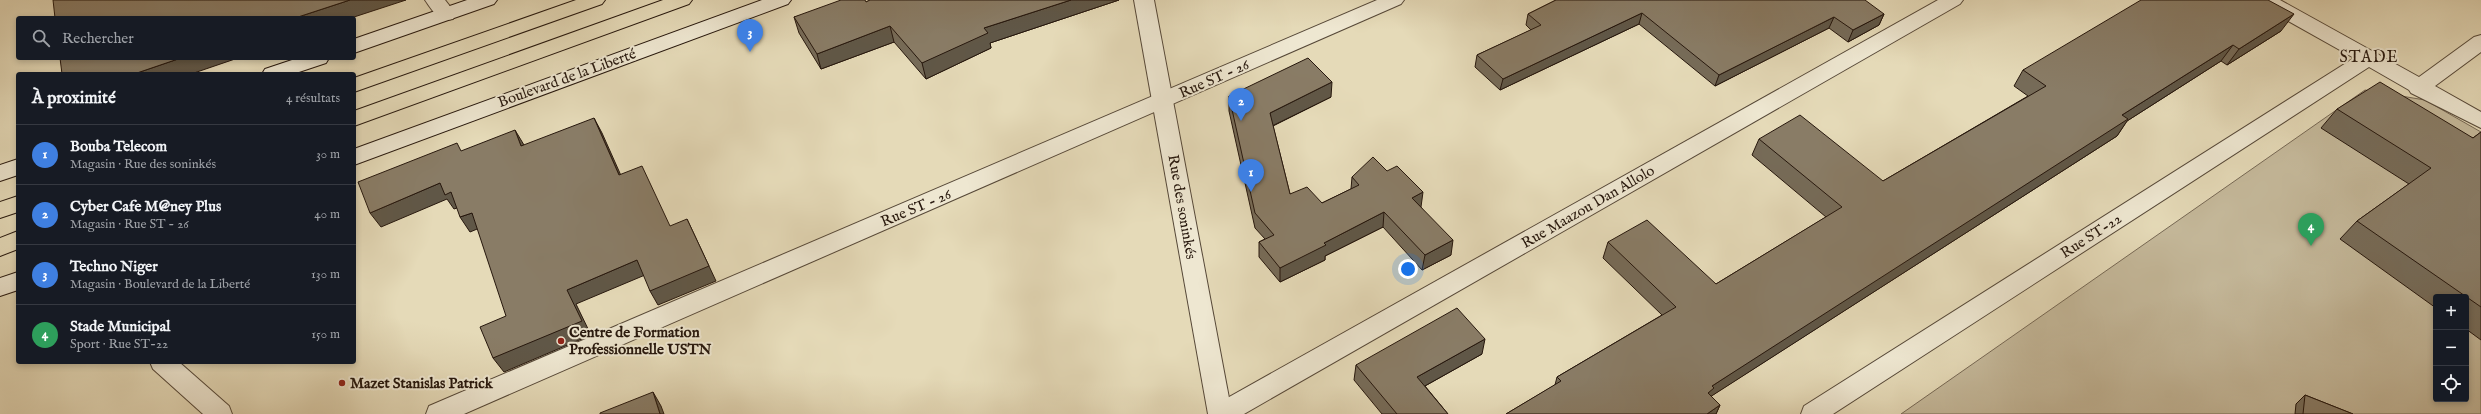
<!DOCTYPE html>
<html lang="fr">
<head>
<meta charset="utf-8">
<style>
  :root { --surface:#171b24; --page:#242831; --text:#f1f3f6; --muted:#9ea1a6; --line:#363941; --accent:#0f766e }
  body { margin:0; font-family:"IM FELL English",serif; background:var(--page); color:var(--text) }
  .controls { position:absolute; right:12px; bottom:12px; display:grid; overflow:hidden; border-radius:4px; box-shadow:0 2px 6px #0003 }
  .controls button { width:36px; height:36px; display:grid; place-items:center; padding:0; border:0; border-bottom:1px solid var(--line); background:var(--surface); color:var(--text); font:20px sans-serif }
  .you { position:absolute; left:1408px; top:269px; width:14px; height:14px; margin:-10px; border:3px solid #fff; border-radius:50%; background:#1a73e8; box-shadow:0 0 0 6px #1a73e833 }
  .badge { display:grid; place-items:center; width:26px; height:26px; border-radius:50%; background:var(--accent); color:#fff; font-size:13px; font-weight:700 }
  .pin { position:absolute; translate:-50% -33px; filter:drop-shadow(0 1px 2px #0008) }
  .pin::after { content:''; position:absolute; top:21px; width:14px; height:12px; background:inherit; clip-path:polygon(0 0,100% 0,50% 100%) }
  .list { margin:0; padding:0; list-style:none }
  h2 { display:flex; justify-content:space-between; align-items:center; height:52px; margin:0; padding:0 16px; font-size:17px }
  h2 small { font-size:13px; font-weight:400; color:var(--muted) }
  .list li { display:grid; grid-template-columns:26px 1fr auto; gap:12px; align-items:center; box-sizing:border-box; height:60px; padding:0 16px; border-top:1px solid var(--line) }
  .list b { display:block; font-size:15px; white-space:nowrap }
  .list p { margin:0; font-size:13px; white-space:nowrap; color:var(--muted) }
  .list em { font-size:13px; font-style:normal; color:var(--muted) }
  .icon { flex:none; width:22px; height:22px; fill:none; stroke:currentColor; stroke-width:2; stroke-linecap:round; stroke-linejoin:round }
  .map { position:relative; flex:none; width:2481px; height:414px; overflow:hidden }
  .search { position:absolute; background:var(--surface); box-shadow:0 2px 6px #0003; left:16px; top:16px; width:340px; height:44px; display:flex; align-items:center; gap:10px; box-sizing:border-box; padding:0 14px; border-radius:4px; color:var(--muted); font-size:15px }
  .panel { position:absolute; background:var(--surface); box-shadow:0 2px 6px #0003; left:16px; top:72px; width:340px; height:292px; border-radius:4px }
  .map>svg:first-child { display:block }
  .green { fill:#c5b99b; stroke:#766854; fill-rule:evenodd }
  .lines { fill:none; stroke-linecap:round; stroke-linejoin:round }
  .minor-casing { stroke:#564838; stroke-width:2 }
  .tertiary-casing { stroke:#564838; stroke-width:2 }
  .secondary-casing { stroke:#26170d; stroke-width:2 }
  .trunk-casing { stroke:#26170d; stroke-width:2 }
  .minor { fill:#eee7d1; fill-rule:evenodd }
  .tertiary { fill:#eee7d1; fill-rule:evenodd }
  .secondary { fill:#eee7d1; fill-rule:evenodd }
  .trunk { fill:#e5dab8; fill-rule:evenodd }
  .wall { fill:#766b58; stroke:#26170d }
  .shaded-wall { fill:#605747; stroke:#26170d }
  .building { fill:#897c66; stroke:#26170d }
  .poi-dot { fill:#8f2418; stroke:#eee7d1; stroke-width:1.5 }
  .labels { text-anchor:middle; dominant-baseline:central; stroke-width:4; stroke-linejoin:round; paint-order:stroke }
  .street-label { font-size:15px; fill:#26170d; stroke:#eee7d1 }
  .poi-label { font-size:15px; font-weight:bold; fill:#26170d; stroke:#eee7d1; text-anchor:start }
  .neighbourhood-label { font-size:16px; letter-spacing:1px; fill:#26170d; stroke:#eee7d1 }
</style>
</head>
<body>
<div class="map">
<svg width="2481" height="414" viewBox="0 0 2481 414">
  <rect width="100%" height="100%" fill="#e5dab8"/>
  <filter id="stains"><feTurbulence type="fractalNoise" baseFrequency=".005" numOctaves="4"/><feColorMatrix values="0 0 0 0 .2 0 0 0 0 .09 0 0 0 0 .02 0 0 0 .5 -.17"/></filter>
  <radialGradient id="worn" r=".72"><stop offset=".6" stop-color="#630" stop-opacity="0"/><stop offset="1" stop-color="#630" stop-opacity=".3"/></radialGradient>
  <!-- green -->
  <path class="green" d="M2365 90 2425 100 2481 132V414H1901ZM2436 297H2466V399H2436Z"/>
  <g class="lines">
    <!-- minor casing -->
    <g class="minor-casing">
      <g id="minor">
        <path d="M425 0H445L456 14 453 19C438 22 433 11 425 0Z"/>
        <path d="M1377 0H1404L1401 4 464 414H426L429 406Z"/>
        <path d="M1938 0H1963L1960 4 1244 414H1210L1213 406Z"/>
        <path d="M2255 0H2280L2419 77 2474 37 2481 35V52L2435 86 2481 112V128L2411 93 2409 90 2369 67 1833 414H1801L1804 406 2354 58 2258 4Z"/>
      </g>
    </g>
    <!-- tertiary casing -->
    <g class="tertiary-casing">
      <g id="tertiary">
        <path d="M1134 0H1154L1232 414H1208Z"/>
        <path d="M150 362H179L229 406 232 414H203L153 369Z"/>
      </g>
    </g>
    <!-- secondary casing -->
    <g class="secondary-casing">
      <g id="secondary">
        <path d="M467 0H497L494 4 354 53V39Z"/>
        <path d="M762 0H791L788 4 354 165V149Z"/>
        <path d="M298 58H329L326 63 293 74H262L265 69Z"/>
        <path d="M18 159V175L0 181V165Z"/>
        <path d="M18 272V290L0 296V278Z"/>
      </g>
    </g>
    <!-- trunk casing -->
    <g class="trunk-casing">
      <g id="trunk">
        <path d="M576 0H605L602 4 354 92V78Z"/>
        <path d="M663 0H692L689 4 354 126V111Z"/>
        <path d="M18 196V212L0 218V202Z"/>
        <path d="M18 231V249L0 256V238Z"/>
      </g>
    </g>
    <!-- minor -->
    <use href="#minor" class="minor"/>
    <!-- tertiary -->
    <use href="#tertiary" class="tertiary"/>
    <!-- secondary -->
    <use href="#secondary" class="secondary"/>
    <!-- trunk -->
    <use href="#trunk" class="trunk"/>
  </g>
  <!-- wall -->
  <g class="wall">
    <path d="M870 0H1119L990 43 991 48 926 79 894 42 821 69 799 33 794 17 866 2Z"/>
    <path d="M1556 0 1884 14 1879 25 1848 42 1829 28 1715 86 1639 24 1500 90 1475 67 1477 55 1531 30 1526 25 1528 14Z"/>
    <path d="M2281 31 2227 65 2221 61 2127 121 2117 136 1711 396 1720 405 1716 414H1506L1555 385 1557 377 1662 315 1603 258 1608 242 1716 284 1826 217 1752 155 1759 139 1883 181 2028 96 2014 86 2023 70Z"/>
    <path d="M1229 96 1331 97 1273 126 1290 194 1322 203 1351 189 1352 177 1421 207 1451 255 1422 270 1383 227 1325 256V260L1280 282 1259 257V242L1265 239 1255 228 1229 111Z"/>
    <path d="M2337 109 2473 138 2481 132V340L2466 329V297H2436V308L2340 239 2357 221 2409 184 2321 128Z"/>
    <path d="M1482 354 1425 386 1448 414H1382L1354 380 1356 365Z"/>
    <path d="M2305 395 2353 414H2295L2296 404Z"/>
  </g>
  <!-- shaded-wall -->
  <g class="shaded-wall">
    <path d="M350 0H406L351 18H295Z"/>
    <path d="M1071 0H1119L990 43 991 48 926 79 922 63 984 28Z"/>
    <path d="M1642 13 1639 24 1500 90 1503 79Z"/>
    <path d="M1884 14 1879 25 1848 42 1853 30Z"/>
    <path d="M2294 14 2281 31 2227 65 2239 49Z"/>
    <path d="M1834 17 1829 28 1715 86 1719 75Z"/>
    <path d="M890 26 894 42 821 69 817 54Z"/>
    <path d="M2233 45 2221 61 2127 121 2117 136 1710 397 1701 408 1712 386 2122 115Z"/>
    <path d="M181 58H235V59L191 74H134Z"/>
    <path d="M1332 82 1331 97 1270 127V113Z"/>
    <path d="M594 118 602 133 627 189 619 175Z"/>
    <path d="M515 130 524 145 521 146Z"/>
    <path d="M440 183 451 192 460 207 454 209 447 199 381 227 370 213Z"/>
    <path d="M1423 192 1421 207 1412 198Z"/>
    <path d="M1384 212 1383 227 1325 256V260L1280 282V268L1324 243Z"/>
    <path d="M472 213 482 227 470 232 460 217Z"/>
    <path d="M687 219 716 281 658 305 650 291Z"/>
    <path d="M1453 240 1451 255 1422 270 1425 255Z"/>
    <path d="M637 260 645 275 576 304 591 335 504 372 493 358 567 290Z"/>
    <path d="M1485 339 1482 354 1414 392 1417 377Z"/>
    <path d="M653 392 661 406 664 414H660Z"/>
    <path d="M1720 405 1716 414H1707Z"/>
  </g>
  <!-- building -->
  <g class="building">
    <path d="M53 0H350L295 18H55Z"/>
    <path d="M841 0H865L866 2 870 0H1071L984 28 988 33 922 63 890 26 817 54 794 17Z"/>
    <path d="M1556 0H1865L1884 14 1853 30 1834 17 1719 75 1642 13 1503 79 1477 55 1541 25 1528 14Z"/>
    <path d="M2141 0H2268L2294 14 2239 49 2233 45 2122 115 2128 119 1712 386 1714 388 1708 393 1720 405 1707 414H1506L1561 381 1557 377 1676 307 1608 242 1647 220 1716 284 1842 207 1759 139 1800 115 1883 181 2046 86 2023 70Z"/>
    <path d="M60 58H181L134 74H62Z"/>
    <path d="M1308 58 1332 82 1270 113 1290 194 1307 187 1322 203 1359 185 1352 177 1373 157 1387 171 1397 166 1423 192 1412 198 1453 240 1425 255 1384 212 1324 243 1326 245 1280 268 1259 242 1274 235 1255 213 1229 96Z"/>
    <path d="M2380 82 2473 138 2481 132V307L2357 221 2431 168 2337 109Z"/>
    <path d="M594 118 619 175 642 166 670 226 687 219 709 266 650 291 637 260 567 290 582 321 493 358 480 327 506 316 472 213 460 217 451 192 445 195 440 183 370 213 358 182 457 143 461 151 515 130 521 146Z"/>
    <path d="M1457 308 1485 339 1417 377 1448 414H1397L1356 365Z"/>
    <path d="M653 392 660 414H600V413Z"/>
    <path d="M2305 395 2353 414H2303Z"/>
  </g>
  <!-- markers -->
  <g class="poi-dot">
    <circle cx="561" cy="341" r="4"/>
    <circle cx="342" cy="383" r="4"/>
  </g>
  <g class="labels">
    <!-- street labels -->
    <g class="street-label">
      <text transform="translate(567 78) rotate(-20)">Boulevard de la Liberté</text>
      <text transform="translate(1214 79) rotate(-24)">Rue ST - 26</text>
      <text transform="translate(1182 207) rotate(80)">Rue des soninkés</text>
      <text transform="translate(1588 207) rotate(-30)">Rue Maazou Dan Allolo</text>
      <text transform="translate(916 208) rotate(-23)">Rue ST - 26</text>
      <text transform="translate(2091 236) rotate(-33)">Rue ST-22</text>
    </g>
    <!-- poi labels -->
    <g class="poi-label">
      <text x="569" y="332">Centre de Formation<tspan x="569" dy="17">Professionnelle USTN</tspan></text>
      <text x="350" y="383">Mazet Stanislas Patrick</text>
    </g>
    <!-- neighbourhood labels -->
    <g class="neighbourhood-label">
      <text x="2369" y="58">STADE</text>
    </g>
  </g>
  <rect width="100%" height="100%" filter="url(#stains)"/>
  <rect width="100%" height="100%" fill="url(#worn)"/>
</svg>
<div class="controls">
<button>+</button>
<button>−</button>
<button><svg class="icon" aria-label="locate" viewBox="0 0 24 24"><circle cx="12" cy="12" r="6"/><path d="M12 2v4M12 18v4M2 12h4M18 12h4"/></svg></button>
</div>
<div class="you"></div>
<div class="pin badge" style="left:1251px;top:192px;background:#3f7fe0">1</div>
<div class="pin badge" style="left:1241px;top:121px;background:#3f7fe0">2</div>
<div class="pin badge" style="left:750px;top:52px;background:#3f7fe0">3</div>
<div class="pin badge" style="left:2311px;top:246px;background:#2e9e5b">4</div>
<div class="search"><svg class="icon" aria-label="search" viewBox="0 0 24 24"><circle cx="10" cy="10" r="6"/><path d="M15 15l6 6"/></svg>Rechercher</div>
<section class="panel">
<h2>À proximité<small>4 résultats</small></h2>
<ul class="list">
<li><span class="badge" style="background:#3f7fe0">1</span><div><b>Bouba Telecom</b><p>Magasin · Rue des soninkés</p></div><em>30 m</em></li>
<li><span class="badge" style="background:#3f7fe0">2</span><div><b>Cyber Cafe M@ney Plus</b><p>Magasin · Rue ST - 26</p></div><em>40 m</em></li>
<li><span class="badge" style="background:#3f7fe0">3</span><div><b>Techno Niger</b><p>Magasin · Boulevard de la Liberté</p></div><em>130 m</em></li>
<li><span class="badge" style="background:#2e9e5b">4</span><div><b>Stade Municipal</b><p>Sport · Rue ST-22</p></div><em>150 m</em></li>
</ul>
</section>
</div>
</body>
</html>
